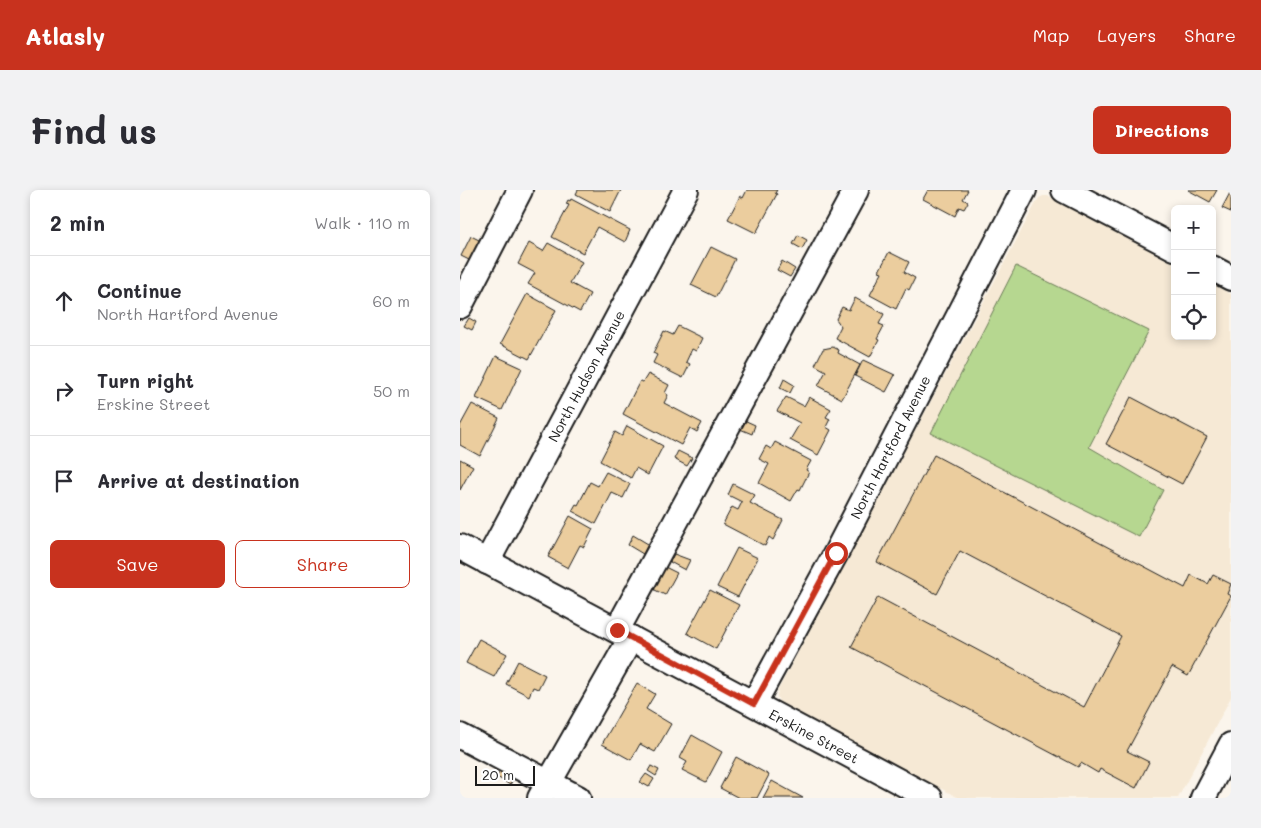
<!DOCTYPE html>
<html lang="en">
<head>
<meta charset="utf-8">
<style>
  :root { --surface:#fff; --page:#f2f2f3; --text:#2b2b33; --muted:#7c7c81; --line:#e1e1e2; --accent:#c8321e }
  body { margin:0; font-family:Mali,sans-serif; background:var(--page); color:var(--text) }
  .controls { position:absolute; right:15px; top:15px; display:grid; overflow:hidden; border-radius:8px; box-shadow:0 2px 8px #0003 }
  .controls button { width:45px; height:45px; display:grid; place-items:center; padding:0; border:0; border-bottom:1px solid var(--line); background:var(--surface); color:var(--text); font:25px sans-serif }
  .scale { position:absolute; left:15px; bottom:12px; width:60px; box-sizing:border-box; padding-left:5px; border:2px solid #1c1c1c; border-top:0; font-size:14px; line-height:18px; white-space:nowrap; color:#1c1c1c; -webkit-text-stroke:4px #fff; paint-order:stroke }
  .stop { position:absolute; width:15px; height:15px; margin:-11px; border:4px solid #c8321e; border-radius:50%; background:#fff }
  .stop.end { background:#c8321e; border-color:#fff; box-shadow:0 1px 5px #0008 }
  .list { margin:0; padding:0; list-style:none }
  h2 { display:flex; justify-content:space-between; align-items:center; height:65px; margin:0; padding:0 20px; font-size:21px }
  h2 small { font-size:16px; font-weight:400; color:var(--muted) }
  .list li { display:grid; grid-template-columns:32px 1fr auto; gap:15px; align-items:center; box-sizing:border-box; height:90px; padding:0 20px; border-top:1px solid var(--line) }
  .list b { display:block; font-size:19px; white-space:nowrap }
  .list p { margin:0; font-size:16px; white-space:nowrap; color:var(--muted) }
  .list em { font-size:16px; font-style:normal; color:var(--muted) }
  .actions { display:flex; gap:10px; padding:15px 20px }
  .actions a { flex:1; padding:11px 0; border:1px solid var(--accent); border-radius:8px; text-align:center; font-size:18px; color:var(--accent) }
  .actions .main { background:var(--accent); color:#fff }
  .icon { flex:none; width:28px; height:28px; fill:none; stroke:currentColor; stroke-width:2; stroke-linecap:round; stroke-linejoin:round }
  .map { position:relative; flex:none; width:771px; height:608px; overflow:hidden; border-radius:8px }
  header { display:flex; align-items:center; gap:30px; box-sizing:border-box; height:70px; padding:0 25px; background:var(--accent); color:#fff }
  header strong { font-size:24px }
  nav { display:flex; gap:28px; margin-inline-start:auto; font-size:18px }
  .intro { display:flex; align-items:center; justify-content:space-between; box-sizing:border-box; height:120px; padding:0 30px }
  h1 { margin:0; font-size:35px }
  .button { padding:12px 22px; border-radius:8px; background:var(--accent); color:#fff; font-size:18px; font-weight:700 }
  main { display:flex; gap:30px; padding:0 30px }
  aside { flex:1; background:var(--surface); border-radius:8px; box-shadow:0 2px 8px #0003 }
  .map>svg:first-child { display:block }
  .built { fill:#f6e9d5 }
  .green { fill:#b6d790; stroke:#697a56 }
  .building { fill:#ebcd9e; stroke:#1c1c1c }
  .lines { fill:none; stroke-linecap:round; stroke-linejoin:round }
  .minor-casing { stroke:#1c1c1c; stroke-width:28 }
  .minor { stroke:#fff; stroke-width:24 }
  .route { stroke:#c8321e; stroke-width:6 }
  .labels { text-anchor:middle; dominant-baseline:central; stroke-width:4.5; stroke-linejoin:round; paint-order:stroke }
  .street-label { font-size:14px; fill:#1c1c1c; stroke:#fff }
</style>
</head>
<body>
<header>
<strong>Atlasly</strong>
<nav><a>Map</a><a>Layers</a><a>Share</a></nav>
</header>
<div class="intro"><h1>Find us</h1><a class="button">Directions</a></div>
<main>
<aside>
<h2>2 min<small>Walk · 110 m</small></h2>
<ul class="list">
<li><svg class="icon" aria-label="ahead" viewBox="0 0 24 24"><path d="M12 20V5M6 11l6-6 6 6"/></svg><div><b>Continue</b><p>North Hartford Avenue</p></div><em>60 m</em></li>
<li><svg class="icon" aria-label="right" viewBox="0 0 24 24"><path d="M7 20v-9h11M14 6l5 5-5 5"/></svg><div><b>Turn right</b><p>Erskine Street</p></div><em>50 m</em></li>
<li><svg class="icon" aria-label="arrive" viewBox="0 0 24 24"><path d="M6 21V4h12l-3 4 3 4H6"/></svg><div><b>Arrive at destination</b></div></li>
</ul>
<div class="actions"><a class="main">Save</a><a>Share</a></div>
</aside>
<div class="map">
<svg width="771" height="608" viewBox="0 0 771 608">
  <rect width="100%" height="100%" fill="#fbf5ec"/>
  <filter id="ink" filterUnits="userSpaceOnUse"><feTurbulence type="fractalNoise" baseFrequency=".02" numOctaves="2"/><feDisplacementMap in="SourceGraphic" scale="10" xChannelSelector="R" yChannelSelector="G"/><feConvolveMatrix kernelMatrix="1 2 1 2 8 2 1 2 1" color-interpolation-filters="sRGB"/></filter>
  <g filter="url(#ink)">
    <!-- built -->
    <path class="built" d="M583 6H588L715 74V146H752V94L771 104V507L718 608H499L321 514 319 512 317 506 318 500 577 11 579 8Z"/>
    <!-- green -->
    <path class="green" d="M556 76 689 141 629 257 703 300 679 347 471 243Z"/>
    <!-- building -->
    <g class="building">
      <path d="M118 0H161L150 22 116 4Z"/>
      <path d="M287 0H317L315 3 317 4 296 43 268 29 280 6 283 8Z"/>
      <path d="M468 0H508L503 9 508 12 504 19 499 17 495 26 463 9Z"/>
      <path d="M728 0H757L750 12Z"/>
      <path d="M771 1V22L762 18Z"/>
      <path d="M111 9 170 40 165 52 137 37 123 63 92 47 109 15 106 14 108 10 110 11Z"/>
      <path d="M338 45 347 50 342 59 333 54Z"/>
      <path d="M11 46 23 52 13 72 1 66Z"/>
      <path d="M69 53 83 61 88 53 122 72 110 93 130 104 120 122 68 94 75 83 58 74Z"/>
      <path d="M251 57 275 69 256 107 231 95Z"/>
      <path d="M429 62 449 72 444 82 455 88 449 100 446 98 436 119 410 105 422 82 419 81Z"/>
      <path d="M322 71 335 79 330 87 317 80Z"/>
      <path d="M67 104 96 120 69 169 40 154Z"/>
      <path d="M395 108 424 124 419 134 424 136 417 149 419 150 410 167 375 148 381 136 376 129 382 117 389 120Z"/>
      <path d="M9 128 16 132 12 140 4 136Z"/>
      <path d="M218 136 242 148 236 161 232 159 226 172 230 174 223 188 193 173 197 165 193 163 204 141 213 145Z"/>
      <path d="M373 157 379 160 378 163 400 175 382 209 358 196 366 181 355 175 363 159Z"/>
      <path d="M36 166 62 178 42 220 16 208Z"/>
      <path d="M403 170 435 185 426 202 395 186Z"/>
      <path d="M188 184 209 195 205 203 208 205 204 213 242 233 237 242 230 238 221 255 163 224 180 191 183 192Z"/>
      <path d="M324 189 334 195 330 203 320 198Z"/>
      <path d="M326 207 344 216 349 207 371 219 366 227 370 229 366 237 371 240 358 265 330 250 340 233 317 221Z"/>
      <path d="M671 207 747 247 722 294 646 254Z"/>
      <path d="M12 214 39 228 20 266 0 255V236Z"/>
      <path d="M284 230 295 235 292 244 280 239Z"/>
      <path d="M167 236 203 256 188 285 176 278 171 288 140 271 155 242 162 246Z"/>
      <path d="M315 252 351 271 346 280 349 282 340 300 338 299 331 311 299 293 309 274 299 269 306 256 311 259Z"/>
      <path d="M218 261 232 268 227 276 214 269Z"/>
      <path d="M474 265 725 398 731 385 748 394 753 385 771 394 767 404 771 406 728 486 712 477 667 561 689 572 676 598 640 579 638 583 621 573 618 577 391 457 418 407 624 517 661 446 500 361 477 404 417 372Z"/>
      <path d="M0 269 13 276 0 300Z"/>
      <path d="M146 282 170 294 163 308 152 303 136 334 112 321 116 314 118 315 130 292 138 296Z"/>
      <path d="M273 294 295 305 290 313 323 330 313 350 309 347 305 356 263 334 272 317 278 320 282 312 268 305Z"/>
      <path d="M110 326 133 339 124 357 120 355 108 378 88 367Z"/>
      <path d="M173 345 188 354 183 364 168 355Z"/>
      <path d="M277 358 298 368 278 407 257 397Z"/>
      <path d="M214 364 230 370 225 380 210 372Z"/>
      <path d="M205 377 217 383 205 405 193 399Z"/>
      <path d="M250 400 279 415 256 459 227 443Z"/>
      <path d="M19 449 47 464 34 487 6 473Z"/>
      <path d="M58 471 85 485 78 499 73 497 69 506 46 494Z"/>
      <path d="M177 493 195 504 186 519 211 534 195 562 180 554 171 570 142 554Z"/>
      <path d="M232 545 262 562 246 592 222 580 227 572 220 568Z"/>
      <path d="M276 567 309 585 297 608H279L260 598Z"/>
      <path d="M191 576 199 580 196 586 188 581Z"/>
      <path d="M41 579 54 587 50 595 37 587Z"/>
      <path d="M186 584 194 589 189 597 180 592Z"/>
      <path d="M312 591 343 608H303Z"/>
    </g>
    <g class="lines">
      <!-- minor casing -->
      <g class="minor-casing">
        <g id="minor">
          <path d="M604 0 715 58"/>
          <path d="M752 78 771 88"/>
          <path d="M0 116 60 0"/>
          <path d="M0 357 470 608"/>
          <path d="M27 372 226 0"/>
          <path d="M157 440 396 0"/>
          <path d="M294 513 376 363 564 0"/>
          <path d="M0 546 118 608"/>
          <path d="M80 608 171 448"/>
          <path d="M743 608 771 555"/>
        </g>
      </g>
      <!-- minor -->
      <use href="#minor" class="minor"/>
    </g>
  </g>
  <g class="lines" filter="url(#ink)">
    <!-- route -->
    <path class="route" d="M157 440 294 514 376 363"/>
  </g>
  <g class="labels">
    <!-- street labels -->
    <g class="street-label">
      <text transform="translate(126 186) rotate(-62)">North Hudson Avenue</text>
      <text transform="translate(430 257) rotate(-63)">North Hartford Avenue</text>
      <text transform="translate(354 546) rotate(28)">Erskine Street</text>
    </g>
  </g>
</svg>
<div class="controls">
<button>+</button>
<button>−</button>
<button><svg class="icon" aria-label="locate" viewBox="0 0 24 24"><circle cx="12" cy="12" r="6"/><path d="M12 2v4M12 18v4M2 12h4M18 12h4"/></svg></button>
</div>
<div class="scale">20 m</div>
<div class="stop" style="left:376px;top:363px"></div>
<div class="stop end" style="left:157px;top:440px"></div>
</div>
</main>
</body>
</html>
